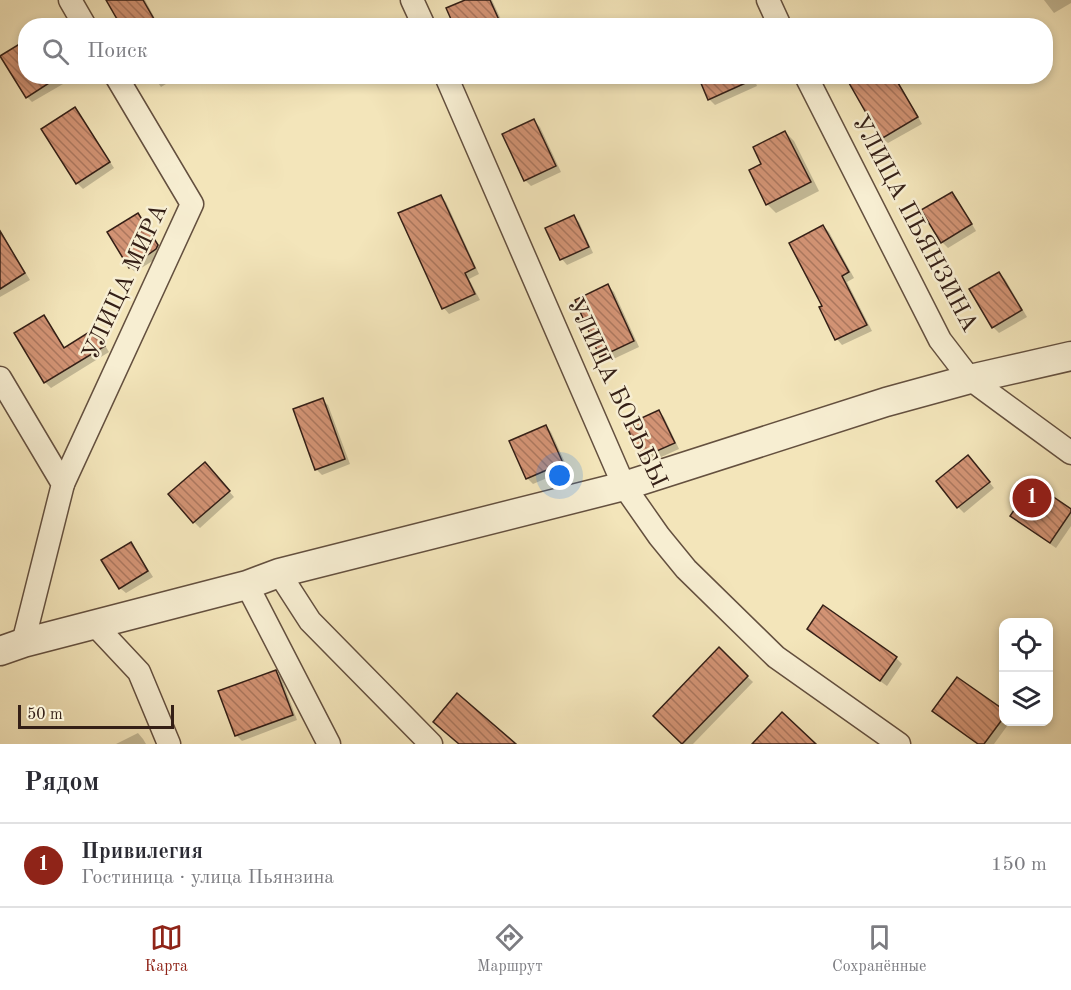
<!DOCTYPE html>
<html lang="ru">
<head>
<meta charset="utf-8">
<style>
  :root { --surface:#fff; --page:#f7f7f7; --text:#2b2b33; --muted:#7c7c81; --line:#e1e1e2; --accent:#8f2418 }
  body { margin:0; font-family:"Old Standard TT",serif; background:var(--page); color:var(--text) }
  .controls { position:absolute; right:18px; bottom:18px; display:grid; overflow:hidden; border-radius:12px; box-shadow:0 3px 9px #0003 }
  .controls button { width:54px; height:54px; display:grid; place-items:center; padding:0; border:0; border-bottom:2px solid var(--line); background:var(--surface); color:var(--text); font:30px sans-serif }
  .scale { position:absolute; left:18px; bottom:15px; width:156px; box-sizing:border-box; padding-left:6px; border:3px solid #341f16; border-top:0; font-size:16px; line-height:21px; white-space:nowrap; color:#341f16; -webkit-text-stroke:4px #f7eed2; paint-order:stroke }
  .you { position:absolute; left:560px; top:476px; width:21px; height:21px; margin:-15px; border:4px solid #fff; border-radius:50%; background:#1a73e8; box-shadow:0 0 0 9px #1a73e833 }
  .badge { display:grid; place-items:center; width:39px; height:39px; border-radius:50%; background:var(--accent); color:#fff; font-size:20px; font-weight:700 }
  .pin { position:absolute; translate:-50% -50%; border:3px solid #fff; box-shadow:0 2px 6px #0006 }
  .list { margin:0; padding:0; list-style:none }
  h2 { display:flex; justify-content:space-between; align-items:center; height:78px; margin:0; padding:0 24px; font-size:26px }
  h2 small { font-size:20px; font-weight:400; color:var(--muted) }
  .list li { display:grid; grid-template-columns:39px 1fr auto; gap:18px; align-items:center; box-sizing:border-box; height:84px; padding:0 24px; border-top:2px solid var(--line) }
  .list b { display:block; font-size:22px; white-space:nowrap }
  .list p { margin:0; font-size:20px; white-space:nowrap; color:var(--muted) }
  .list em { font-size:20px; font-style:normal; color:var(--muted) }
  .icon { flex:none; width:33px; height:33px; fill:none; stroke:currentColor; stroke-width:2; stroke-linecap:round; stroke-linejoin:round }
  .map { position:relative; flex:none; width:1071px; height:744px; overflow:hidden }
  .search { position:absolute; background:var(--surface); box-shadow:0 3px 9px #0003; left:18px; right:18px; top:18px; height:66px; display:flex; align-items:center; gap:15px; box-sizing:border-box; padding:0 21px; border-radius:24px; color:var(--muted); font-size:22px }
  .sheet { height:162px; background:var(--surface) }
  nav { display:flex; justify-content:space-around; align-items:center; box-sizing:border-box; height:84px; border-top:2px solid var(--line); background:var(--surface); font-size:16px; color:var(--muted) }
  nav a { display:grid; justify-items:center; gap:3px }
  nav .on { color:var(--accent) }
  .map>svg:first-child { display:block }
  .shadow { fill:#0003 }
  .building { fill:url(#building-back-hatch); stroke:#341f16; stroke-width:1.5 }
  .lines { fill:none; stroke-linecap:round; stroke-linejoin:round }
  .minor-casing { stroke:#64503f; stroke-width:25 }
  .tertiary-casing { stroke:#64503f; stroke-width:31 }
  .minor { stroke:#f7eed2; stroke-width:22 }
  .tertiary { stroke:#f7eed2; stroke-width:28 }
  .labels { text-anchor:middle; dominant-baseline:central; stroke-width:5; stroke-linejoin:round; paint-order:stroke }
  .street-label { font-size:24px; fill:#341f16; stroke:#f7eed2 }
</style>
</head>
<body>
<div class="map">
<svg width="1071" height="744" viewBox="0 0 1071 744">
  <defs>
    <pattern id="building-back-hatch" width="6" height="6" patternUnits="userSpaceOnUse" patternTransform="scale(1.5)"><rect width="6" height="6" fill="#d29374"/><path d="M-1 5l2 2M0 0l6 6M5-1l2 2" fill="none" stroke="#ab775e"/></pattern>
  </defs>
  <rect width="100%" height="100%" fill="#f3e5ba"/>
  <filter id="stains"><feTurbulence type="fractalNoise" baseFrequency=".00333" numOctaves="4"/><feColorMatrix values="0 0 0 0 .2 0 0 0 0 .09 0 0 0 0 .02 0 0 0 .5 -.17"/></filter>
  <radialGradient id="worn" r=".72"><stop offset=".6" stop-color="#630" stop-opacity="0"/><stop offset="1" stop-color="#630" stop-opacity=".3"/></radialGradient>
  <!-- shadow -->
  <g class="shadow">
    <path d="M108 0H145L159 26H124Z"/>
    <path d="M468 0H492L504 26H455Z"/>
    <path d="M1044 0H1071V3L1054 13Z"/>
    <path d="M26 76H59L63 84 32 102 27 97Z"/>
    <path d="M153 76H179L161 87Z"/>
    <path d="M753 76 757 86 715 105 709 99Z"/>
    <path d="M847 76H895L922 124 888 143 882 138Z"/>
    <path d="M74 109 80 115 114 168 83 189 77 183Z"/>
    <path d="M534 121 540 127 561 172 531 186 525 180Z"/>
    <path d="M785 132 794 141 819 191 776 213 767 204 763 165Z"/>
    <path d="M952 194 957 199 976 231 948 248 942 242Z"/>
    <path d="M440 196 446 202 479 274 469 279 480 300 449 314 444 308 400 214Z"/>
    <path d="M138 214 143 220 163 251 162 255 135 272 130 267Z"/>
    <path d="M573 217 579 222 593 253 567 265 562 259 547 229Z"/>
    <path d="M823 226 829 232 854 278 847 282 872 331 842 345 837 339 821 308 824 306Z"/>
    <path d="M0 230 30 280 0 297Z"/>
    <path d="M999 273 1005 279 1027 317 999 333 993 327 971 290Z"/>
    <path d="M608 286 614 292 639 347 607 362 601 357 577 300Z"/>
    <path d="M43 317 49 323 65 348 94 331 99 336 109 352 51 388 45 382 16 333Z"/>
    <path d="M322 400 328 405 350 464 322 475 316 469Z"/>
    <path d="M659 411 664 417 679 449 648 463 642 457Z"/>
    <path d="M546 426 551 432 568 469 533 484 528 479 511 442Z"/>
    <path d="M974 463 994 488 964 513 958 507Z"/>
    <path d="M211 470 234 497 200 528 194 522Z"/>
    <path d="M1071 511V526L1056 548 1018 522 1012 516Z"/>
    <path d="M131 544 136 550 153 577 126 593 120 588Z"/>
    <path d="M824 607 896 658 902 664 887 686 814 634 809 629Z"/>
    <path d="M719 650 753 682 693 744H684L655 716Z"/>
    <path d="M275 671 281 677 297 720 242 741 236 735Z"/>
    <path d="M934 711 1004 712V722H1010L994 744H978L940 717Z"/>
    <path d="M138 733 143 739 146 744H116Z"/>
  </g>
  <!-- building -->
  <g class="building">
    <path d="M106 0H143L158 26H121Z"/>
    <path d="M465 0H490L499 20 486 26H454L446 8Z"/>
    <path d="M26 40V76H60L26 98 0 56Z"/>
    <path d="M698 76H761L708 100Z"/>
    <path d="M845 76H894L918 117 881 139Z"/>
    <path d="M75 107 110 162 76 184 41 129Z"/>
    <path d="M534 119 556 166 524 181 502 134Z"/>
    <path d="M785 131 811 182 766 205 749 170 761 164 753 147Z"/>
    <path d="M952 192 972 224 941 243 921 210Z"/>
    <path d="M441 195 475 268 465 273 475 294 442 309 398 213Z"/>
    <path d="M138 213 158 245 156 249 129 268 107 232Z"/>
    <path d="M574 215 589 247 560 260 545 228Z"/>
    <path d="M823 225 849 272 842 276 867 325 835 340 819 307 822 306 789 243Z"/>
    <path d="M0 231 25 273 0 289Z"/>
    <path d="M999 272 1022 310 992 328 969 289Z"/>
    <path d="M608 284 634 341 600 357 575 300Z"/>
    <path d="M44 315 64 348 94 329 105 346 44 383 14 333Z"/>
    <path d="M323 398 345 459 315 470 293 409Z"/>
    <path d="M659 410 675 443 641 458 626 425Z"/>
    <path d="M546 425 563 463 526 479 509 441Z"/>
    <path d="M968 455 990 482 957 508 936 481Z"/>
    <path d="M205 462 230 491 193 523 168 494Z"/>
    <path d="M1033 483 1071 509V512L1050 543 1010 516Z"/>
    <path d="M131 542 148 571 119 589 101 560Z"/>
    <path d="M823 605 897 657 880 681 807 629Z"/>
    <path d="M719 647 748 676 682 744 653 716Z"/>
    <path d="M276 670 293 715 235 736 218 691Z"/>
    <path d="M957 677 1004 710V717L984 744H978L932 711Z"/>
    <path d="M457 693 516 744H459L433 722Z"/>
    <path d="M782 712 816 744H752Z"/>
  </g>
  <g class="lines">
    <!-- minor casing -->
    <g class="minor-casing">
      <g id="minor">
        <path d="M70 0 85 26"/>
        <path d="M412 0 424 26"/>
        <path d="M768 0 780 26"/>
        <path d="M446 76 624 486 659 536 686 569 776 657 899 744"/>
        <path d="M806 76 940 340 970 379 1071 453"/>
        <path d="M0 378 63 484 23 643"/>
        <path d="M63 484 192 204 116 76"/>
        <path d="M279 573 310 621 431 744"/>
        <path d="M247 585 329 744"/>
        <path d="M94 624 139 672 169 744"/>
      </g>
    </g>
    <!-- tertiary casing -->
    <g class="tertiary-casing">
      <path id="tertiary" d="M0 651 23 643 247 585 279 573 624 486 886 402 970 379 1071 356"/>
    </g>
    <!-- minor -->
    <use href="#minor" class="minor"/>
    <!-- tertiary -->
    <use href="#tertiary" class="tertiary"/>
  </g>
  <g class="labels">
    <!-- street labels -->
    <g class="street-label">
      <text transform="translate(914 224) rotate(62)">УЛИЦА ПЬЯНЗИНА</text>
      <text transform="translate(126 282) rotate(-65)">УЛИЦА МИРА</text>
      <text transform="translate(616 393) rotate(65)">УЛИЦА БОРЬБЫ</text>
    </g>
  </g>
  <rect width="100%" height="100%" filter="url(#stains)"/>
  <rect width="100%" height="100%" fill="url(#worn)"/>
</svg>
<div class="controls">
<button><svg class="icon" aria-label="locate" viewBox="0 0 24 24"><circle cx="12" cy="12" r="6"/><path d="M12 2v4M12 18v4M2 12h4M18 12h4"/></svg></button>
<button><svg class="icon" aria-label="layers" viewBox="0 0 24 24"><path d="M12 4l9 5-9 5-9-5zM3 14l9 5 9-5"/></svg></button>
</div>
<div class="scale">50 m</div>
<div class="you"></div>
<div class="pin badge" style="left:1032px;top:498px">1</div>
<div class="search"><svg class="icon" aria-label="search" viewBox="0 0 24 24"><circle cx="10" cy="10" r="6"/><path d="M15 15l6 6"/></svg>Поиск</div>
</div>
<section class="sheet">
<h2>Рядом<small></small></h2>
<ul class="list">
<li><span class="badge">1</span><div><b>Привилегия</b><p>Гостиница · улица Пьянзина</p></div><em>150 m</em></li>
</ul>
</section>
<nav>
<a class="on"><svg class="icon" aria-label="map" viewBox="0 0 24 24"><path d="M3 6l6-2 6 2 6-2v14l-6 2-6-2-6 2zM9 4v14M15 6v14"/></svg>Карта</a>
<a><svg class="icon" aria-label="directions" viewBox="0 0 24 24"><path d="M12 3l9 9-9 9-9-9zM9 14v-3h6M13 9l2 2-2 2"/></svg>Маршрут</a>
<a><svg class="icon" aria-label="saved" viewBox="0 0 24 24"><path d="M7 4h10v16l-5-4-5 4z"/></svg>Сохранённые</a>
</nav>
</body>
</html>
